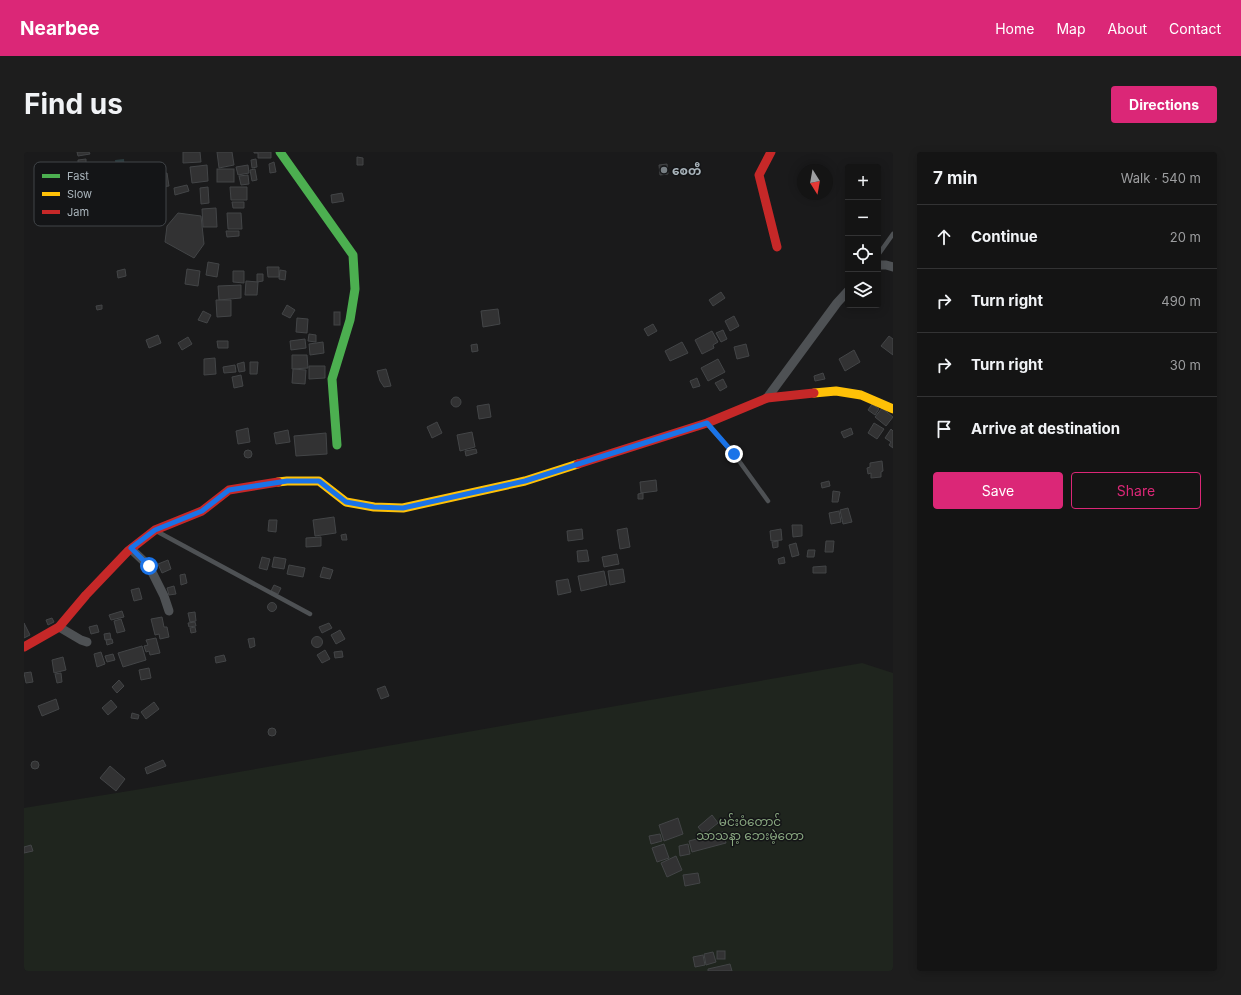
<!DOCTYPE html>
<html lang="en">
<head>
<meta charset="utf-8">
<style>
  :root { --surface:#141414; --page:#1d1d1d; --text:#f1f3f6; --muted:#9d9ea0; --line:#333334; --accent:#db2777 }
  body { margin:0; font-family:Inter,"Noto Sans Myanmar",sans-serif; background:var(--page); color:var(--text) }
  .controls { position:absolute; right:12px; top:12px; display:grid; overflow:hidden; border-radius:4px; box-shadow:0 2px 10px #0003 }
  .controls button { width:36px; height:36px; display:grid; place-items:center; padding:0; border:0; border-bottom:1px solid var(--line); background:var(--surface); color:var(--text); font:20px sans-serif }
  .compass { position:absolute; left:773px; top:12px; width:36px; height:36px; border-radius:50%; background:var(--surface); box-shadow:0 2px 10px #0003; rotate:169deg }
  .stop { position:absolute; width:12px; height:12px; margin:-9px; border:3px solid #1a73e8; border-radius:50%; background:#fff }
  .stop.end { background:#1a73e8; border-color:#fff; box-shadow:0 1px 4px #0008 }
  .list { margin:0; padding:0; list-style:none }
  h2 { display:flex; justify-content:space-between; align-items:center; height:52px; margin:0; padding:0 16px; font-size:17px }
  h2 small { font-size:13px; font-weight:400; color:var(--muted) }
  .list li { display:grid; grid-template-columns:26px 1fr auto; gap:12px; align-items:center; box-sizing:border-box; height:64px; padding:0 16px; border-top:1px solid var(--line) }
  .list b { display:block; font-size:15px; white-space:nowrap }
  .list em { font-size:13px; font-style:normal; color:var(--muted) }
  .actions { display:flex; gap:8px; padding:12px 16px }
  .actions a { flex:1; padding:9px 0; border:1px solid var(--accent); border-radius:4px; text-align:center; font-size:14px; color:var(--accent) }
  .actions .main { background:var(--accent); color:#fff }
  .icon { flex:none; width:22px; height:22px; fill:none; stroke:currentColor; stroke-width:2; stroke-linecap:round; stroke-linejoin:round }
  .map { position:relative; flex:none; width:869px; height:819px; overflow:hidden; border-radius:4px }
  header { display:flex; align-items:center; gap:24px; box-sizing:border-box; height:56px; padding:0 20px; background:var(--accent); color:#fff }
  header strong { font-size:19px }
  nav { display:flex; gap:22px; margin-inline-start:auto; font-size:14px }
  .intro { display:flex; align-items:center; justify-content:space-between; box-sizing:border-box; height:96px; padding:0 24px }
  h1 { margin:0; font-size:28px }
  .button { padding:10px 18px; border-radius:4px; background:var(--accent); color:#fff; font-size:14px; font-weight:700 }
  main { display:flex; gap:24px; padding:0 24px }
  aside { flex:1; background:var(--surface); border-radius:4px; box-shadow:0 2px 10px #0003 }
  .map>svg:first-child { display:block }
  .green { fill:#1f251e }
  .water { fill:#2b3b3e }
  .building { fill:#323233; stroke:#434547 }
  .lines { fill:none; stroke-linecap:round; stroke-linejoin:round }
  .lane { stroke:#4e5154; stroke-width:4.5 }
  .street { stroke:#4e5154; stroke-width:9 }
  .fast { stroke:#4caf50; stroke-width:9 }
  .slow { stroke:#ffc107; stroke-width:9 }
  .jam { stroke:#c62828; stroke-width:9 }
  .route { stroke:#1a73e8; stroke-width:5 }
  .poi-dot { fill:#787f84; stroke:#141517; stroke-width:1.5 }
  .labels { text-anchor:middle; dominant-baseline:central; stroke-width:3; stroke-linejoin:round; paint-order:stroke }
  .poi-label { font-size:12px; font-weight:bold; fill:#aab5bc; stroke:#141517; text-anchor:start }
  .park-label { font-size:12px; fill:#89a880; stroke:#141517 }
  .key { fill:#141517; stroke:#414549; stroke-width:1 }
  .key-label { font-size:11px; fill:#aab5bc }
</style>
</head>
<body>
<header>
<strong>Nearbee</strong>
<nav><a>Home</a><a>Map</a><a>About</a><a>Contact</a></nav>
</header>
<div class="intro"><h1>Find us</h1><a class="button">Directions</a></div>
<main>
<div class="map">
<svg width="869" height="819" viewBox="0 0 869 819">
  <rect width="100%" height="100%" fill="#1a1a1b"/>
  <!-- green -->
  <path class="green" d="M838 511 869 521V819H0V656L117 637Z"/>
  <!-- water -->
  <path class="water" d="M100 7 101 18 92 20 91 8Z"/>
  <!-- building -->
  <g class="building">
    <path d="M53 0H65L66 2 54 4Z"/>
    <path d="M159 0H176L177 10 159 11Z"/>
    <path d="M193 0H208L210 13 195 16Z"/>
    <path d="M230 0H247V6H234V1H230Z"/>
    <path d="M333 5 339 6V13H333Z"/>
    <path d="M62 7V12L54 13V8Z"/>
    <path d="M232 7 233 15 228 16 227 8Z"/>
    <path d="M250 10 252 20 246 21 245 12Z"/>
    <path d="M643 12 644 22 636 23 635 13Z"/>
    <path d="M183 13 184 29 168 31 166 15Z"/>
    <path d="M224 13 225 21 214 23 212 15Z"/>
    <rect x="193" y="17" width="17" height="13"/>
    <path d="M231 17 233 28 228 29 226 18Z"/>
    <path d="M143 21 145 34 128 36 126 24Z"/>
    <path d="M224 23 225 32 217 33 215 24Z"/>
    <path d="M163 33 165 39 151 43 150 36Z"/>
    <path d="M184 35 185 51 177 52 176 36Z"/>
    <path d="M206 35H223V48H207Z"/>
    <path d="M318 41 320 49 308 51 307 43Z"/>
    <path d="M208 50H220V56H209Z"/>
    <path d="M192 56 193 75H179L178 57Z"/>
    <path d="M154 61 177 64 180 92 170 106 141 90 143 74Z"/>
    <path d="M203 61H217L218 77H204Z"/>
    <path d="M202 79H215V84L203 85Z"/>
    <path d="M184 110 195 112 193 125 182 123Z"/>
    <path d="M243 115H255V125H244Z"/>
    <path d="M101 117 102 124 94 126 93 119Z"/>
    <path d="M163 117 176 119 174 134 161 132Z"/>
    <path d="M256 118 262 119 261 128 255 127Z"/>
    <path d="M209 119H220V131L209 130Z"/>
    <path d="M233 122H239V129L233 130Z"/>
    <path d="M222 129 234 130 233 143H221Z"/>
    <path d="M217 133V146L195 148 194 134Z"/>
    <path d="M697 140 701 146 689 154 685 148Z"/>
    <path d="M192 148H207V164L193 165Z"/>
    <path d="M78 153V157L73 158 72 154Z"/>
    <path d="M263 153 271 158 266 166 258 162Z"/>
    <path d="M474 157 476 172 459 175 457 159Z"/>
    <path d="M179 159 187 163 183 171 174 168Z"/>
    <rect x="310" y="160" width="6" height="13"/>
    <path d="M710 164 715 174 706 179 701 169Z"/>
    <path d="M273 166 284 167 283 181 272 180Z"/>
    <path d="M629 172 633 179 624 184 620 177Z"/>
    <path d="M699 178 703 187 697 190 692 181Z"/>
    <path d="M688 179 694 190 689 193 690 196 678 202 671 188Z"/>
    <path d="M285 182 292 183V190L284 189Z"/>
    <path d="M134 183 137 191 125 196 122 188Z"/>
    <path d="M865 184 869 187V203L857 194Z"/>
    <path d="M164 185 168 192 158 198 154 191Z"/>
    <path d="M281 187 282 196 267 198 266 189Z"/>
    <path d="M193 189H204V196H194Z"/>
    <path d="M299 190 300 201 286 203 285 192Z"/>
    <path d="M658 190 664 201 646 209 641 199Z"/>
    <path d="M453 192 454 199 448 200 447 193Z"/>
    <path d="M722 192 725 204 713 207 710 195Z"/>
    <path d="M830 198 836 210 821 219 815 207Z"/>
    <path d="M268 203H283L284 216 268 217Z"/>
    <path d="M191 206 192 222 180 223V207Z"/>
    <path d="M694 207 701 220 684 229 677 216Z"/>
    <path d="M220 210 221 219 215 220 213 212Z"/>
    <path d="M226 210H234L233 222H226Z"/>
    <path d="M211 213 212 220 200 221 199 215Z"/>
    <path d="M285 214H301V226L285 227Z"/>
    <path d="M269 217 282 218 281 232 268 231Z"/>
    <path d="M362 217 367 234 360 235 356 229 353 219Z"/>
    <path d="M799 221 801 227 791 229 790 224Z"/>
    <path d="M217 223 219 234 210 236 208 225Z"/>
    <path d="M673 226 676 234 669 236 666 229Z"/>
    <path d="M699 227 703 235 696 239 691 231Z"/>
    <circle cx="432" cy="250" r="5"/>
    <path d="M465 252 467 265 455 267 453 254Z"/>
    <path d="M848 252 855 257 851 263 844 258Z"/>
    <path d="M858 256 869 265 862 274 851 265Z"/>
    <path d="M413 270 418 281 408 286 403 275Z"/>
    <path d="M850 271 860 277 853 287 844 281Z"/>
    <path d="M224 276 226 290 214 292 212 279Z"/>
    <path d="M827 276 829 282 820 286 817 280Z"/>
    <path d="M867 277 869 279V296L865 293 867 290 861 286Z"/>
    <path d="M264 278 266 290 252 292 250 281Z"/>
    <path d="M448 280 451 295 436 299 433 283Z"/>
    <path d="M302 281 303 302 272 304 270 284Z"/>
    <path d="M452 297 453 301 442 304 441 299Z"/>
    <circle cx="224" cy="302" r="4"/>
    <path d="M858 309 859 319 857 320V325L847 326V321L844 322 843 316 846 315V311Z"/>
    <path d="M632 328 633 339 617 341 616 330Z"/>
    <path d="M805 329 806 334 798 336 797 331Z"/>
    <path d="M809 339 816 340 814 350H808Z"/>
    <path d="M619 341V347H614V342Z"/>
    <path d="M824 356 828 370 819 372 816 358Z"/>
    <path d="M815 359 817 370 807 372 805 361Z"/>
    <path d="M310 365 312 381 291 384 289 368Z"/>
    <path d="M245 368H253L252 380 244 379Z"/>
    <path d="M768 373H778V384L769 385Z"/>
    <path d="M603 376 606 395 596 397 593 378Z"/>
    <path d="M558 377 559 387 544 389 543 379Z"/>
    <path d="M757 377 758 388 747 389 746 379Z"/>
    <path d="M322 382 323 388H318L317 383Z"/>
    <path d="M297 385V394L282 395V386Z"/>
    <path d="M754 389V395L749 396 748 390Z"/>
    <path d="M802 389H810L809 400H801Z"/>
    <path d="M772 391 775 403 768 405 765 393Z"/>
    <path d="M563 398 565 409 554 410 553 399Z"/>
    <path d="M784 398H791L790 405H783Z"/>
    <path d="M593 402 595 412 580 415 578 405Z"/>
    <path d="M238 405 246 407 243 418 235 416Z"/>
    <path d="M250 405 262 407 260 417 248 415Z"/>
    <path d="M760 405 761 411 755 412 754 407Z"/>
    <path d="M144 408 147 417 138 421 134 412Z"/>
    <path d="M265 413 281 416 279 425 263 422Z"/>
    <path d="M802 414V421H789V415Z"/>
    <path d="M299 415 309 418 306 427 296 425Z"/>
    <path d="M599 417 601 430 586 433 584 419Z"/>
    <path d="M580 419 583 433 557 439 554 424Z"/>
    <path d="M161 422 163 431 157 433 156 423Z"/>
    <path d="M544 427 547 440 534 443 532 429Z"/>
    <path d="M250 433 257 436 254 442 247 439Z"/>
    <path d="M150 434 152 442 145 443 143 436Z"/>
    <path d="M115 436 118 447 110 449 107 438Z"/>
    <circle cx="248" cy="455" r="4.5"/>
    <path d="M98 459 100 465 87 468 85 463Z"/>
    <path d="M171 460 172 469 166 470 164 461Z"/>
    <path d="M138 465 140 475H143L145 485 136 487 135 482 131 483 127 467Z"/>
    <path d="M28 466 30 470 24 473 22 468Z"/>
    <path d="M97 467 101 479 93 481 90 469Z"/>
    <path d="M171 470 172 474 165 475 164 471Z"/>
    <path d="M0 471 6 483 0 486Z"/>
    <path d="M305 471 308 476 298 481 295 475Z"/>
    <path d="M73 473 75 480 67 482 65 475Z"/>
    <path d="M171 475 172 480 167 481 166 476Z"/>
    <path d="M316 478 321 487 312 492 307 483Z"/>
    <path d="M86 481 87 487 81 488 80 482Z"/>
    <circle cx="293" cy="490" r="5.5"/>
    <path d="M132 486 136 501 126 503 125 499 122 500 120 494 124 493 122 488Z"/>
    <path d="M230 486 231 494 226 496 224 487Z"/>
    <path d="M88 487 89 491 83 493 82 488Z"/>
    <path d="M118 494 122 508 99 515 94 501Z"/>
    <path d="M301 498 306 507 298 511 293 503Z"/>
    <path d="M318 499 319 505 311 506 310 500Z"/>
    <path d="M77 500 81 512 73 515 70 502Z"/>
    <path d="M89 502 91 508 83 510 81 504Z"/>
    <path d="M200 503 202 509 192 511 191 505Z"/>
    <path d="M39 505 42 518 30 521 28 508Z"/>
    <path d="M125 516 127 526 117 528 115 518Z"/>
    <path d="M7 520 9 530 2 531 0 521Z"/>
    <path d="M37 521 38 530 33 531 31 522Z"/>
    <path d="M95 528 100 534 93 541 88 535Z"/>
    <path d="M361 534 365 544 357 547 353 537Z"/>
    <path d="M32 547 35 557 18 564 14 554Z"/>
    <path d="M87 548 93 555 84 563 78 556Z"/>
    <path d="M130 550 135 557 122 567 117 560Z"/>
    <path d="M108 561 115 563 114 567 107 566Z"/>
    <circle cx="248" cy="580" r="4"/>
    <path d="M139 608 142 614 123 622 121 616Z"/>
    <circle cx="11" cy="613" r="4"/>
    <path d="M86 614 101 627 92 639 76 626Z"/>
    <path d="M688 663 694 671 680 682 674 675Z"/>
    <path d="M654 666 659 682 640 689 635 673Z"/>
    <path d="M699 680 702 691 668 700 665 689Z"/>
    <path d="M636 682 638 689 627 692 625 684Z"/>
    <path d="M640 692 645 706 633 710 628 696Z"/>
    <path d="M664 692 666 702 656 704 655 694Z"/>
    <path d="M7 693 9 699 0 701V695Z"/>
    <path d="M652 704 658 718 643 725 637 711Z"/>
    <path d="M674 721 676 731 661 734 659 723Z"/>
    <rect x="693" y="799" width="8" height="8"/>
    <path d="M689 800 692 810 682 813 680 802Z"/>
    <path d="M679 803 681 813 671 815 669 805Z"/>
    <path d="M706 812 708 819H684V817Z"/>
  </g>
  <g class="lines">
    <!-- lane -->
    <g class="lane">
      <path d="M854 103 869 82"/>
      <path d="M684 273 710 302 744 349"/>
      <path d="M134 380 286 462"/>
    </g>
    <!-- street -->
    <g class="street">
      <path d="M854 113H862L869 115"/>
      <path d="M743 246 813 151 824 139"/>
      <path d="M107 397 125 414 140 444 145 459"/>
      <path d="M35 475 57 488 63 490"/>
    </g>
    <!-- fast -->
    <path class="fast" d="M256 0 329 103 331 137 326 168 308 227 313 293"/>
    <!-- slow -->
    <g class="slow">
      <path d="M790 241 812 239 837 243 869 257"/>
      <path d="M254 330 263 329H295L322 350 350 355 379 356 501 329 554 312"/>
    </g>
    <!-- jam -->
    <g class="jam">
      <path d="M747 0 735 23 753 95"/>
      <path d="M554 312 683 271 743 246 790 241"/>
      <path d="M0 495 35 475 62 443 104 399 131 378 178 359 205 338 254 330"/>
    </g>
  </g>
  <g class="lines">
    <!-- route -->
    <path class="route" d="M125 414 107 396 131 378 178 359 205 338 263 329H295L322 350 350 355 379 356 501 329 683 271 710 302"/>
  </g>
  <!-- markers -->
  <circle class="poi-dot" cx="640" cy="18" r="4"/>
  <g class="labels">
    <!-- poi labels -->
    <g class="poi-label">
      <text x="648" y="18">စေတီ</text>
    </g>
    <!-- park labels -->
    <g class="park-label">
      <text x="726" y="669">မင်းဝံတောင်<tspan x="726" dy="14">သာသနာ့ ‌ဘေးမဲ့တော</tspan></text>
    </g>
  </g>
  <!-- legend -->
  <rect x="10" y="10" width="132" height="64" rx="6" class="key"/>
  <rect x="18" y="22" width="18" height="4" fill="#4caf50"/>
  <rect x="18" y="40" width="18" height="4" fill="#ffc107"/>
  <rect x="18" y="58" width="18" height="4" fill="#c62828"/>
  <g class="key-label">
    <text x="43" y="28">Fast</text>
    <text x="43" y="46">Slow</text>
    <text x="43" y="64">Jam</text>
  </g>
</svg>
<div class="controls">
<button>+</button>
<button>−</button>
<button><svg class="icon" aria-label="locate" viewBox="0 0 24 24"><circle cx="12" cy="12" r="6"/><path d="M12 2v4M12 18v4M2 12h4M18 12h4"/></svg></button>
<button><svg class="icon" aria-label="layers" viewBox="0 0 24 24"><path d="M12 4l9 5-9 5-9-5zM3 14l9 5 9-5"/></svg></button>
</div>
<svg class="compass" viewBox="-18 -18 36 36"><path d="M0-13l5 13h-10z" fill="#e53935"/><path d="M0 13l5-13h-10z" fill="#9d9ea0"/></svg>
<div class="stop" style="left:125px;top:414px"></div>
<div class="stop end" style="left:710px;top:302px"></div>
</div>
<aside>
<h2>7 min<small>Walk · 540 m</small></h2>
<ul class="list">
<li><svg class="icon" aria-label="ahead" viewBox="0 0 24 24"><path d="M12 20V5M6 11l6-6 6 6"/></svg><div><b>Continue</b></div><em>20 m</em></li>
<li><svg class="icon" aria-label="right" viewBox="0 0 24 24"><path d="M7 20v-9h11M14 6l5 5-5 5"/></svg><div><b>Turn right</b></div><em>490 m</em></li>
<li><svg class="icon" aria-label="right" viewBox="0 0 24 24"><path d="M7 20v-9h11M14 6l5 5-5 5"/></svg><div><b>Turn right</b></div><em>30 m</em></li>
<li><svg class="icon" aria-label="arrive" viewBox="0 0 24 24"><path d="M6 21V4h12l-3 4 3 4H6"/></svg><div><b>Arrive at destination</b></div></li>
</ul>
<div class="actions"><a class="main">Save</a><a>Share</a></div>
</aside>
</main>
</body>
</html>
